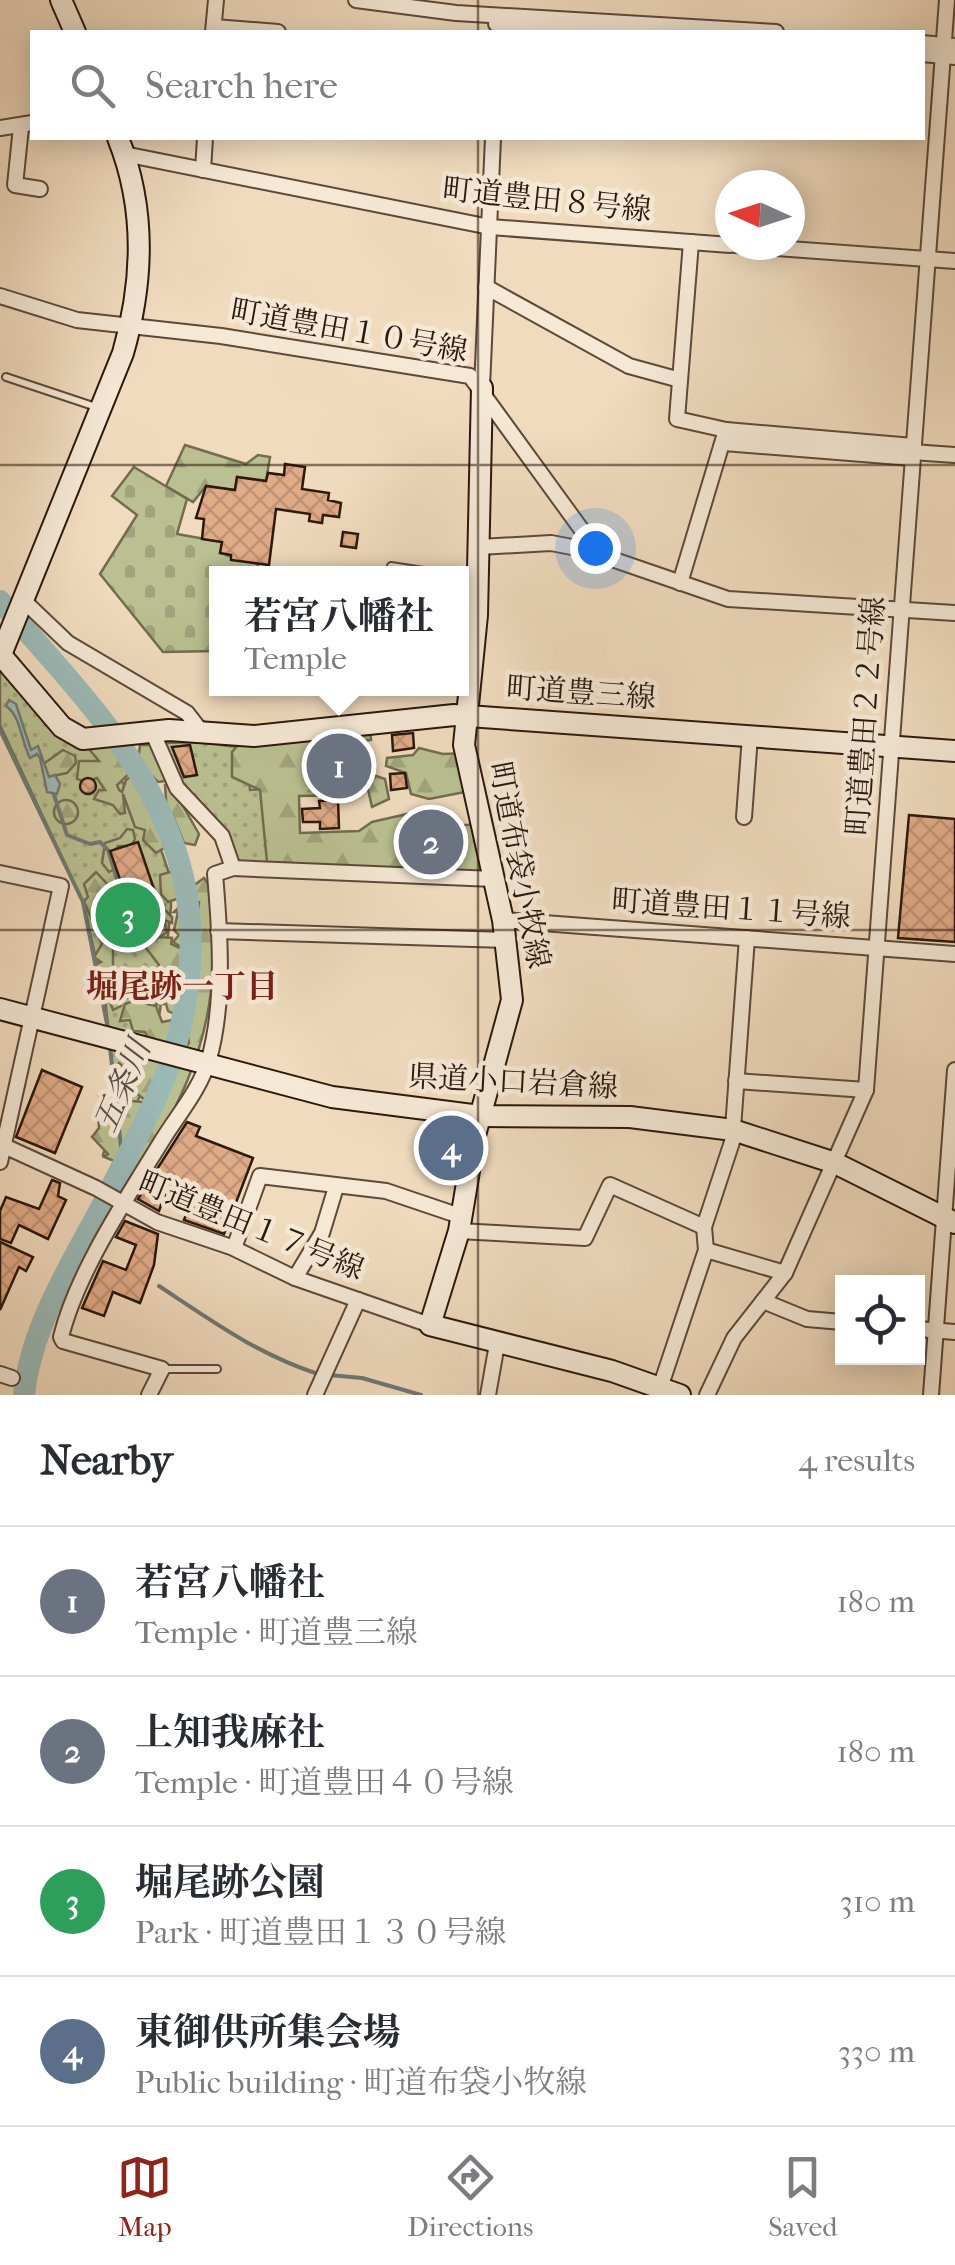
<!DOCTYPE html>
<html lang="en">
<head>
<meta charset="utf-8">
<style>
  :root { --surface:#fff; --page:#f7f7f7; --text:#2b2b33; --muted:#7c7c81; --line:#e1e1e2; --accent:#8f2418 }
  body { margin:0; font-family:"IM FELL French Canon","Noto Serif JP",serif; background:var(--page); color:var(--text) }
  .controls { position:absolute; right:30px; bottom:30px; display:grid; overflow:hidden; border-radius:0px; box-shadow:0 5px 25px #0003 }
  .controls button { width:90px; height:90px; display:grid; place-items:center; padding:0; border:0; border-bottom:2px solid var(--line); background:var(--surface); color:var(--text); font:50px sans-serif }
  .compass { position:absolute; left:715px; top:170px; width:90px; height:90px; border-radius:50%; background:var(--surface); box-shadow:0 5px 25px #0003; rotate:273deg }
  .you { position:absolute; left:595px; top:548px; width:35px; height:35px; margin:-25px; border:8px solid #fff; border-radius:50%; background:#1a73e8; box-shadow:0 0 0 15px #1a73e833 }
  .badge { display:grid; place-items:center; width:65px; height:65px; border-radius:50%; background:var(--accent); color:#fff; font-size:32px; font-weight:700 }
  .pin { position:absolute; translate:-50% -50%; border:5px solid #fff; box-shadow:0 2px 10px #0006 }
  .popup { position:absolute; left:209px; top:566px; width:260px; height:130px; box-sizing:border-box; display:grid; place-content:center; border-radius:0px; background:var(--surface); filter:drop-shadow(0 2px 8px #0005); font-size:32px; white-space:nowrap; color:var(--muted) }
  .popup b { font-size:38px; color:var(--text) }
  .popup::after { content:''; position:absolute; left:50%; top:100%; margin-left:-20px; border:20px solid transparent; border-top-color:var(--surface) }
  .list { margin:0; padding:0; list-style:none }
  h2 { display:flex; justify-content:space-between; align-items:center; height:130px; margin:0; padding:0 40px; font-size:42px }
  h2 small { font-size:32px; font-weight:400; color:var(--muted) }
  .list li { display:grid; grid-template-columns:65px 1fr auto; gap:30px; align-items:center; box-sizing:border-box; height:150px; padding:0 40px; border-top:2px solid var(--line) }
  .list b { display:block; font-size:38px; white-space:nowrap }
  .list p { margin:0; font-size:32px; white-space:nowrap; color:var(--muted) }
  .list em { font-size:32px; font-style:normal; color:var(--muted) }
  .icon { flex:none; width:55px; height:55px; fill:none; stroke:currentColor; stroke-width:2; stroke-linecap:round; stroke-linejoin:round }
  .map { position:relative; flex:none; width:955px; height:1395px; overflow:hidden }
  .search { position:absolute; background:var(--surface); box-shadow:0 5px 25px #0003; left:30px; right:30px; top:30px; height:110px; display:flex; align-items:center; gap:25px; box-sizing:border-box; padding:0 35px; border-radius:0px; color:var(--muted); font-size:38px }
  .sheet { height:730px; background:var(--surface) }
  nav { display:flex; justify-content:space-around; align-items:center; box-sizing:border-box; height:140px; border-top:2px solid var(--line); background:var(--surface); font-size:28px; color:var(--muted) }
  nav a { display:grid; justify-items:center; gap:5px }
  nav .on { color:var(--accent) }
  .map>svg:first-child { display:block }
  .grass { fill:url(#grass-dots); stroke:#736c4f; stroke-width:2.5 }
  .forest { fill:url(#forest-firs); stroke:#736c4f; stroke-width:2.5 }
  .cemetery { fill:url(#cemetery-stones); stroke:#736c4f; stroke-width:2.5 }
  .water { fill:#9bbab7; stroke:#6f7973; stroke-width:2.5 }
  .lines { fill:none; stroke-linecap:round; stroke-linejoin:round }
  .stream { stroke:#6f7973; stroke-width:4 }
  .river { stroke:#9bbab7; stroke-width:22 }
  .building { fill:url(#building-cross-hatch); stroke:#2c180d; stroke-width:2.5 }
  .lane-casing { stroke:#5d4939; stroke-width:10 }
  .street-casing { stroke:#5d4939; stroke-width:18 }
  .secondary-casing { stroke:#2c180d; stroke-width:24 }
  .lane { stroke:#f5e8d5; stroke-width:6 }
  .street { stroke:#f5e8d5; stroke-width:14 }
  .secondary { stroke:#f5e8d5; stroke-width:20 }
  .grid { fill:none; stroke:#2c180d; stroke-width:2.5; stroke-opacity:0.55 }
  .labels { text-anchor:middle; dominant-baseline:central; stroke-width:9; stroke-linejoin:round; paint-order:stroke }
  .street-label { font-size:30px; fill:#2c180d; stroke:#f5e8d5 }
  .neighbourhood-label { font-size:32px; font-weight:bold; fill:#7a1f14; stroke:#f5e8d5 }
  .water-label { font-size:32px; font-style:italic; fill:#535148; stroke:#f5e8d5 }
</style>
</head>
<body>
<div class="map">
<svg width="955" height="1395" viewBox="0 0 955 1395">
  <defs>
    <pattern id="grass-dots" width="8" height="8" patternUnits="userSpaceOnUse" patternTransform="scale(2.5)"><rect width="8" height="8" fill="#bac091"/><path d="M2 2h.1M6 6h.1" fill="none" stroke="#a0a47c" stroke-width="1.8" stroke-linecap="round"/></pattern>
    <pattern id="forest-firs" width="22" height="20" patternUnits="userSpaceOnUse" patternTransform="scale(2.5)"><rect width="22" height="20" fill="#bac091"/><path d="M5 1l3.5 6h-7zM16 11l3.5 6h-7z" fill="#a0a47c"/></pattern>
    <pattern id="cemetery-stones" width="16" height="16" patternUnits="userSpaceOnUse" patternTransform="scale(2.5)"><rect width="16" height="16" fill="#bac091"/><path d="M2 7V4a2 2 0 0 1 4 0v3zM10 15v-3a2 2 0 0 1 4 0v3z" fill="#a0a47c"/></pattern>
    <pattern id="building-cross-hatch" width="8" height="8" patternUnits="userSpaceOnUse" patternTransform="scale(2.5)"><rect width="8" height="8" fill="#e0ab87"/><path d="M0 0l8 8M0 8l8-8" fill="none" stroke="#c09273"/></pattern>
  </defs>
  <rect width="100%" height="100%" fill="#f0dbbe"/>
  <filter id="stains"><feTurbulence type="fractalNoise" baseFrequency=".002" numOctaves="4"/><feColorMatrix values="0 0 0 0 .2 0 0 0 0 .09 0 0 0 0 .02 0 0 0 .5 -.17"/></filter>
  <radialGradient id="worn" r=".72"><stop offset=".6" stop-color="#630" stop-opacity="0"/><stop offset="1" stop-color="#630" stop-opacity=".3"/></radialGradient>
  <!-- grass -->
  <g class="grass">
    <path d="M0 657 115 770 158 841 170 876 171 906 160 1011 142 1092 109 1158 103 1155 117 1110 105 998 83 902 0 725Z"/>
    <path d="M198 742 245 748 250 790 263 789 273 868 237 863 227 833 191 800 169 768 165 743Z"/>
  </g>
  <!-- forest -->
  <g class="forest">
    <path d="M185 445 246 464 258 455 270 457 266 481 237 478 235 490 206 486 193 502 166 486Z"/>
    <path d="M370 721 371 740 363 741 359 757 335 761 332 768 334 774 363 771 360 788 351 795 299 796 300 833 359 831 372 822 411 813 439 815 448 826 482 824 494 879 268 872 260 790 232 777V752L239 744Z"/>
    <path d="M98 742 118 747 120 757 133 770 117 785 119 790 122 792 126 780 133 775C141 788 157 824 166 834L164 848 156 853 143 840 145 830 135 827 123 794 125 813 120 814 113 805 94 799 99 790H105L97 778 86 782 77 779 79 761H99L89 749Z"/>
    <path d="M140 745H150L167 776 165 781 158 782 138 762Z"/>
    <path d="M419 748 443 754 466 753 475 790 429 799 411 794 406 773 386 766 387 758 413 755Z"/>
    <path d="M63 750 75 756 76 763 67 773 47 777 42 765Z"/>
    <path d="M376 776 385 779 389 799 372 807 367 785Z"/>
    <path d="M165 785H171L199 834 195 845 184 843 173 816 167 813Z"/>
    <circle cx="66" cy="812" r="12"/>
    <path d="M127 829 133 830 135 839 131 846H118L114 853 115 869 109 872 102 863 105 843 120 838Z"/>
    <path d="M177 870 190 888 188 902 193 908 183 938 188 941 183 948 173 942 179 935 174 930 178 912H174L185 902 182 897 168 902 161 894 160 875Z"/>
    <path d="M96 872 111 888 121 889 125 898 122 906 104 900 103 920 113 927V970L106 978 98 974 96 964 101 962 94 957 102 944 84 901 88 897 84 884Z"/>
    <path d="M204 878C224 902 214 937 213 966 209 1059 171 1118 124 1197L113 1187 119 1179 120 1165 133 1152 135 1136 130 1137V1148L117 1162 104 1157 108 1154 92 1137 99 1128 98 1114 104 1108 99 1096 106 1093 113 1116 121 1122 130 1101 143 1102 136 1134 166 1081 175 1075 176 1060 189 1043 186 1023 191 1021 190 979 199 936 195 932 199 902 195 900 193 886Z"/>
    <path d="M156 901 172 917V923L164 920 167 932 160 937 172 938 171 944 187 951 183 991 166 995 181 994 187 1001 176 1015 168 1011 166 1004H156L151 987 159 965 146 948 148 942 160 937C151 931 146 910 156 901Z"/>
    <path d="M118 975 127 976 130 994 126 999 123 996 121 1006 113 1010 106 991Z"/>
    <path d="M133 1001 156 1006 162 1022 177 1019 171 1046 148 1038 145 1032 133 1031 130 1020 120 1021 125 1004Z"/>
    <path d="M143 1049 167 1052 164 1079 145 1100 135 1092 120 1102C112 1089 110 1076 119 1063L125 1068 144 1059Z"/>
  </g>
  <!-- cemetery -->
  <path class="cemetery" d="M134 467 187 499 177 534 222 542 221 553 258 564 257 573 216 574V651L163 652 100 574 137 515 112 496Z"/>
  <!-- water -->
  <path class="water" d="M9 700 16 704 31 750 38 746 49 777 55 775 60 784 57 794 47 792 40 758 37 754 30 758C21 741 21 716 6 706Z"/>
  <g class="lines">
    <!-- stream -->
    <g class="stream">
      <path d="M0 730 83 902 108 1029"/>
      <path d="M54 795 67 835 90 844 100 842 108 850 124 902"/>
      <path d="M110 1048 123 1164"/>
      <path d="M159 1286C212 1321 257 1354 318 1374"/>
      <path d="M329 1375 362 1378 421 1395"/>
    </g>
    <!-- river -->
    <path class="river" d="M0 601C120 736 230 846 177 1041 162 1096 130 1149 105 1200 73 1262 31 1325 24 1395"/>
  </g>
  <!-- building -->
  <g class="building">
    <path d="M285 464 305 467 302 489 329 493 328 500 341 503 339 517 323 515 322 523 309 521 310 514 276 509 269 565 231 560V555L220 553 222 542 202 539 204 519 196 518 206 486 235 490 237 477 266 481 268 473 284 475Z"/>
    <path d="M343 532 358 534 356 548 341 546Z"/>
    <path d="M413 733 414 748 393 751 392 735Z"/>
    <path d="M190 745 197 775 184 777 172 747Z"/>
    <path d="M405 773 407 788 391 790 390 774Z"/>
    <circle cx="88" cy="786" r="8"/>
    <path d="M338 800 339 828 320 829V822H303L302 809 320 808 319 801Z"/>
    <path d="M909 815 955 819V942L898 938Z"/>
    <path d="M138 842 155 892 128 902 110 851Z"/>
    <path d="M42 1070 82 1087 55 1153 16 1137Z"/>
    <path d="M187 1122 200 1127 196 1136 253 1158 224 1234 184 1220 194 1193 169 1183 159 1211 138 1199Z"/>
    <path d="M445 1133 461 1137 456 1163 439 1159Z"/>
    <path d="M52 1180 60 1183 58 1196 66 1200 48 1239 19 1225 11 1243 0 1239V1211L6 1197 39 1209Z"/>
    <path d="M125 1221 158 1234 154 1265 140 1303 113 1292 104 1316 82 1308 103 1261 126 1270 136 1245 116 1237Z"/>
    <path d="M0 1242 33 1257 26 1271 19 1267 0 1310Z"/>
  </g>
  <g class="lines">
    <!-- lane casing -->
    <g class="lane-casing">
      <g id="lane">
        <path d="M6 377 99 408"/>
        <path d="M391 566 443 574"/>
        <path d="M163 1369H217"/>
      </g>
    </g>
    <!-- street casing -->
    <g class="street-casing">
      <g id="street">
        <path d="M356 0 456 13 776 32"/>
        <path d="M496 24 620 32"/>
        <path d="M214 27 278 32"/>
        <path d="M213 32 216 0"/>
        <path d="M922 43 955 46"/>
        <path d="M922 54 955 57"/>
        <path d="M21 127 15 185 40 189"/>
        <path d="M0 128 32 123"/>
        <path d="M124 154 490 227 730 245"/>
        <path d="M203 170 205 138"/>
        <path d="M735 245 955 261"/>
        <path d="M486 287 629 366 680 380"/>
        <path d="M0 296 77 320 221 336 470 376 600 555 728 599 955 613"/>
        <path d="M482 387 493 138"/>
        <path d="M726 430 913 446"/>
        <path d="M724 443 912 458"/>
        <path d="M912 452 955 455"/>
        <path d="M479 547 551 543 593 551"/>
        <path d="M680 583 726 430 677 419 691 242"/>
        <path d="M23 600 68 643 187 713 201 731"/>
        <path d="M744 817 750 736"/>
        <path d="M233 868 494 879"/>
        <path d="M0 873 61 886 0 1162"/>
        <path d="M503 920 955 954"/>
        <path d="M218 931 506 940"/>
        <path d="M736 1081 866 1090"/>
        <path d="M0 1144 96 1188 157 1222 231 1247 295 1278 430 1325"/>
        <path d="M459 1231 585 1238 610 1185 704 1227"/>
        <path d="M234 1248 260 1176 386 1191 460 1216"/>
        <path d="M706 1250 785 1273"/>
        <path d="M295 1278 322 1233 336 1187"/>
        <path d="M763 1301 807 1319 842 1322"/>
        <path d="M918 1329 955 1332"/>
        <path d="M0 1374 12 1378"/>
        <path d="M660 1388 706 1250 704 1227 732 1142 747 938"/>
        <path d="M149 1395 162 1369 63 1341 61 1337C77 1272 128 1196 163 1139 180 1112 200 1089 209 1059 225 1002 220 932 215 874L233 868 222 836 177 788 152 731"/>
        <path d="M315 1395 358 1300"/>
        <path d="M488 1395 497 1344"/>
        <path d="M707 1395 734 1338 785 1273 866 1090 947 0"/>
        <path d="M931 1395 955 1070"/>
      </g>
    </g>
    <!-- secondary casing -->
    <g class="secondary-casing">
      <g id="secondary">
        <path d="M61 0 75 32"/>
        <path d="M482 388 477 615 464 745 503 920 512 1000 475 1135 459 1231 430 1325 612 1371 680 1395"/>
        <path d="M0 654 62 727 83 739 169 730 254 736 454 715 955 751"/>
        <path d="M0 657 123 353C144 280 146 208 118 138"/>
        <path d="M0 1009 332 1097 480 1116 630 1117 733 1130 835 1163 955 1223"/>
      </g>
    </g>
    <!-- lane -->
    <use href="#lane" class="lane"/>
    <!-- street -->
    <use href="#street" class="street"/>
    <!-- secondary -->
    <use href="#secondary" class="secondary"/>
  </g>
  <!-- grid -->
  <path class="grid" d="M478 0V32M478 138V1395M0 465H955M0 930H955"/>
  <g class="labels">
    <!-- street labels -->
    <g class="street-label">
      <text transform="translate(547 200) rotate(6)">町道豊田８号線</text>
      <text transform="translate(349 331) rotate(10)">町道豊田１０号線</text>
      <text transform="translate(581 693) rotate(4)">町道豊三線</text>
      <text transform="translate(866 716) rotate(-86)">町道豊田２２号線</text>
      <text transform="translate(519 865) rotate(79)">町道布袋小牧線</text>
      <text transform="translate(731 909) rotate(4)">町道豊田１１号線</text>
      <text transform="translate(513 1082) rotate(3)">県道小口岩倉線</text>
      <text transform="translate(251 1226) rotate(22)">町道豊田１７号線</text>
    </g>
    <!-- neighbourhood labels -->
    <g class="neighbourhood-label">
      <text x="182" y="986">堀尾跡一丁目</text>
    </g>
    <!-- water labels -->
    <g class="water-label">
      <text transform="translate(122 1086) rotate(-67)">五条川</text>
    </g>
  </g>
  <rect width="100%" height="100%" filter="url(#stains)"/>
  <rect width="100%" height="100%" fill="url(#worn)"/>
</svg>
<div class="controls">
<button><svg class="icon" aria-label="locate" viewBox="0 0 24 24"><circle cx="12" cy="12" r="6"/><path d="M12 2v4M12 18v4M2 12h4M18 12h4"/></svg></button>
</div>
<svg class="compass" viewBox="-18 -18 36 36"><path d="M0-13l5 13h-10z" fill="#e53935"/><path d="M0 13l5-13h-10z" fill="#7c7c81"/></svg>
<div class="you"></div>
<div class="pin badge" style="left:339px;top:766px;background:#6b7280">1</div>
<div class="popup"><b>若宮八幡社</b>Temple</div>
<div class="pin badge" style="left:431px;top:842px;background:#6b7280">2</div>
<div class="pin badge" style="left:128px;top:915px;background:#2e9e5b">3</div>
<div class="pin badge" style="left:451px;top:1148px;background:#5c6f8a">4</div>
<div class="search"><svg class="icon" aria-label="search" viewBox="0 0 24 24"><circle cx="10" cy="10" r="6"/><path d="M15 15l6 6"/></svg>Search here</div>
</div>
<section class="sheet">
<h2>Nearby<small>4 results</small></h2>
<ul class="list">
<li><span class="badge" style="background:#6b7280">1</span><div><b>若宮八幡社</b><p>Temple · 町道豊三線</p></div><em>180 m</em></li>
<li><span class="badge" style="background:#6b7280">2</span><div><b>上知我麻社</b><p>Temple · 町道豊田４０号線</p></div><em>180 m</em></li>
<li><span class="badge" style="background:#2e9e5b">3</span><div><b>堀尾跡公園</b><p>Park · 町道豊田１３０号線</p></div><em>310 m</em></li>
<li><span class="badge" style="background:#5c6f8a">4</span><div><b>東御供所集会場</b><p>Public building · 町道布袋小牧線</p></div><em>330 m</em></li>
</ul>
</section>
<nav>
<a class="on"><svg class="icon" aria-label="map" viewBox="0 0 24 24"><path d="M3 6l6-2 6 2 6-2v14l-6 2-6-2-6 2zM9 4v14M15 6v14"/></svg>Map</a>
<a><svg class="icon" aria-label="directions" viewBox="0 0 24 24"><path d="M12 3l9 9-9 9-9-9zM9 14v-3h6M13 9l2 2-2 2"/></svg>Directions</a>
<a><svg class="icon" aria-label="saved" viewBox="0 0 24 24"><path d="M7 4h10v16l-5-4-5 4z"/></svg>Saved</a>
</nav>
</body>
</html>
